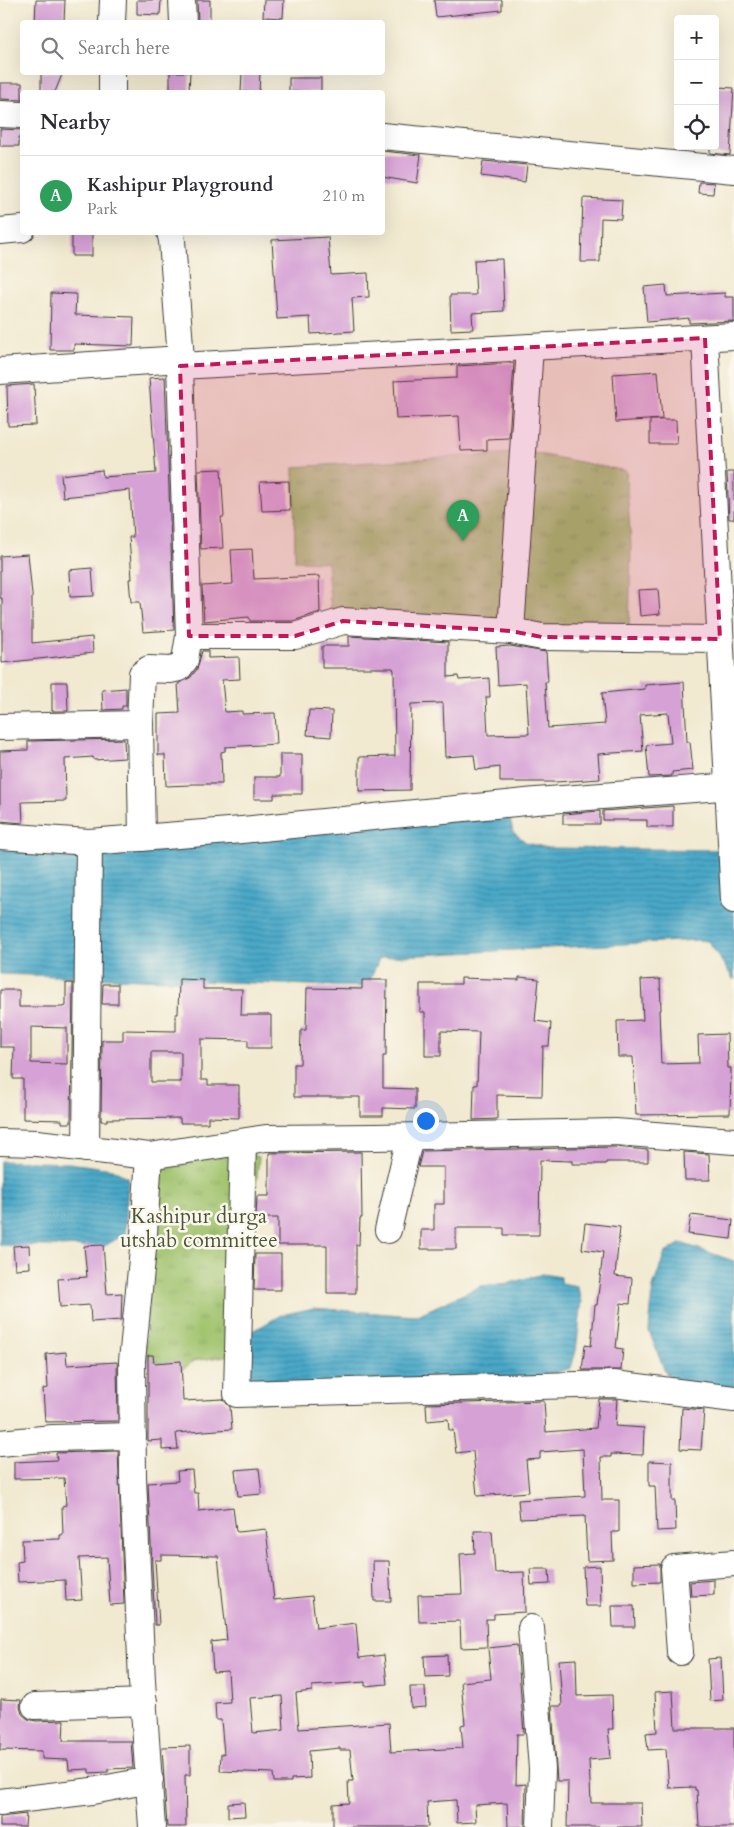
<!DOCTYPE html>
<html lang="en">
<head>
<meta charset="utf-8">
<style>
  :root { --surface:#fff; --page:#f2f2f3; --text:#2b2b33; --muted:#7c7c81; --line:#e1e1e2; --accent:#7c3aed }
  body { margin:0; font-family:Cardo,serif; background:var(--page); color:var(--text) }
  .controls { position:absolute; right:15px; top:15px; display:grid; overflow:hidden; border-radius:5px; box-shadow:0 5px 20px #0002 }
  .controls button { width:45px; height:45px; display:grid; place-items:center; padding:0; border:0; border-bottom:1px solid var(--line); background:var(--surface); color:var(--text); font:25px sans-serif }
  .you { position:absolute; left:425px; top:1120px; width:18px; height:18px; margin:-12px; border:4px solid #fff; border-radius:50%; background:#1a73e8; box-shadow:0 0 0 8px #1a73e833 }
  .badge { display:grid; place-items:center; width:32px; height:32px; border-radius:50%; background:var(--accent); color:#fff; font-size:16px; font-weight:700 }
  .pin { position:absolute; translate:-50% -41px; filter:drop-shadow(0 1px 2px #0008) }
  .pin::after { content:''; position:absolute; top:26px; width:18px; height:15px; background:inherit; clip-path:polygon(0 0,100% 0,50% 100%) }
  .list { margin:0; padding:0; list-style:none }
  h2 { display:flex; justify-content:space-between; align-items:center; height:65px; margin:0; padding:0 20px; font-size:21px }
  h2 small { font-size:16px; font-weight:400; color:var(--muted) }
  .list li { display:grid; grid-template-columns:32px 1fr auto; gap:15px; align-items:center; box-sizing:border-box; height:80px; padding:0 20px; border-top:1px solid var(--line) }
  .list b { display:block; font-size:19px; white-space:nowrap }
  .list p { margin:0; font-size:16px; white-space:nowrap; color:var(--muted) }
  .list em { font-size:16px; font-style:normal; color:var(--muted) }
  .icon { flex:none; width:28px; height:28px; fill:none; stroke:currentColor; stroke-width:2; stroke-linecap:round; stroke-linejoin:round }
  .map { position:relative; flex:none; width:734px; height:1827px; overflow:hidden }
  .search { position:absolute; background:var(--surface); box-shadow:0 5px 20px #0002; left:20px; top:20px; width:365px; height:55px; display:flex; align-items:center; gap:12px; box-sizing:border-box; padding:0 18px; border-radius:5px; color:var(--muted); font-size:19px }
  .panel { position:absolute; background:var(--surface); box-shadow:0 5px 20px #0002; left:20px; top:90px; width:365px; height:145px; border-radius:5px }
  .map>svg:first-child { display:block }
  .grass { fill:url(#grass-tufts); stroke:#5e7044 }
  .water { fill:url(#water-rules); stroke:#326272 }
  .building { fill:#d6a1d5; fill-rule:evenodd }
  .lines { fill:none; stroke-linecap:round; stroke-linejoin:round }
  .minor-casing { stroke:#3c3b37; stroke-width:28 }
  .minor { stroke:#fff; stroke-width:26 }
  .marked { fill:#c2185b; fill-opacity:0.2; stroke:#c2185b; stroke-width:4; stroke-dasharray:10 6; stroke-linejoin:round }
  .labels { text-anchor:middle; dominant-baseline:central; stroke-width:5; stroke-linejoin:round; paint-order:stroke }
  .park-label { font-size:21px; fill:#4a5638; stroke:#fbf7ec }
</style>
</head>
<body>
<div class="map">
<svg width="734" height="1827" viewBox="0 0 734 1827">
  <defs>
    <pattern id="grass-tufts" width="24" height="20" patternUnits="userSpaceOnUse" patternTransform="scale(1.25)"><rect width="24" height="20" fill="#a0c36d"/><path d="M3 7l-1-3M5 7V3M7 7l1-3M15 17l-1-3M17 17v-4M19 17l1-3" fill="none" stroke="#89a75e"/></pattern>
    <pattern id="water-rules" width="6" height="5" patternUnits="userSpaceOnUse" patternTransform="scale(1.25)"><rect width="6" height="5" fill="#49a8c8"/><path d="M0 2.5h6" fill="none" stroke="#3c88a2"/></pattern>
  </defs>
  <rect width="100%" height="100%" fill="#fbf7ec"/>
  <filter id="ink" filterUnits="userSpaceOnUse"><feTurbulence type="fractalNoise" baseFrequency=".02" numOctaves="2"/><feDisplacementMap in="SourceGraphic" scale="10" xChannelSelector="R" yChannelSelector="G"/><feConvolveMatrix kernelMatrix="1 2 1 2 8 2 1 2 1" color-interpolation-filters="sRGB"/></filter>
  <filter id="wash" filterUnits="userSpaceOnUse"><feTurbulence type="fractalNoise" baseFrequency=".0096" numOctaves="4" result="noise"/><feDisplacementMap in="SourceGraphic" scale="20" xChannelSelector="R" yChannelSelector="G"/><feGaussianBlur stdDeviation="1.12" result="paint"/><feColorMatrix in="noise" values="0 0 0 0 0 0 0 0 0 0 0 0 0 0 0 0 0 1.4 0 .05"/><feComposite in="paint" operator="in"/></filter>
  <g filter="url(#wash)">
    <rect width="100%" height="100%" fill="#f1e9d0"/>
    <!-- grass -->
    <g class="grass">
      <path d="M528 452 626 471 631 546 629 630 331 613 327 562 295 561 294 467Z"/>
      <path d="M241 1151 259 1157 239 1351C224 1358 210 1358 193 1361 178 1376 178 1370 161 1363 156 1361 150 1361 145 1360L156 1169 167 1159Z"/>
    </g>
    <!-- water -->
    <g class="water">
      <path d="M509 814 513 832 527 843 548 848 734 850V980L708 941 697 940 384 957 379 959 367 987 0 974V840Z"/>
      <path d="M0 1161 70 1163 112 1169 128 1178 125 1234 103 1247 0 1245Z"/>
      <path d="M681 1243 734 1261V1394L682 1389 665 1372 649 1331 653 1287 665 1253Z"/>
      <path d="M543 1274 561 1277V1283L577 1286 582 1301 576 1351 571 1368 544 1376 251 1403 248 1334 281 1315 314 1308 415 1316 481 1286 509 1283Z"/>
    </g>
    <g id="blocks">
      <!-- building -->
      <g class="building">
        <path d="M36 0H65L64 22H35Z"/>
        <path d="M137 0H161L160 15 137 14Z"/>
        <path d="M197 0H210V22H198Z"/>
        <path d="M264 0H284L283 18 263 17Z"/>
        <path d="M434 0H502V10L436 17Z"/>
        <path d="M41 72H63L55 92H41Z"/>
        <path d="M170 72H190L189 92H170Z"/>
        <path d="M242 72H260L259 92H241Z"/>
        <rect x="289" y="78" width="32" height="14"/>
        <path d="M0 83H22V100L0 99Z"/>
        <path d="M718 87 734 88 730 155 710 153V146H715Z"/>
        <path d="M0 129 22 130V137H19V146H0Z"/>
        <path d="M382 151 421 155 417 183 382 177Z"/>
        <path d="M483 161 527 165 525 182 481 176Z"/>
        <path d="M699 182 714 183 713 194 698 193Z"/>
        <path d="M583 198 622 200 621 219 601 218 600 262H581Z"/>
        <rect x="72" y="232" width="20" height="24"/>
        <path d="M328 237 331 275 368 273 369 297 352 298 354 331 311 334 310 317 277 319 272 240Z"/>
        <path d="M502 259 504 311 472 313 473 329 451 330 450 295H476L474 260Z"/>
        <path d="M666 285 667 296 725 293V297H734V321L689 323V318L647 322 644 287Z"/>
        <path d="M51 293 76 294 75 315 134 317 133 346 74 344V350H50Z"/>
        <path d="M514 363 509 438 487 439V450L461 451 459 416 396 419 394 381 457 378V366Z"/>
        <path d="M658 371 662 419 616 422 613 374Z"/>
        <path d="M165 377 174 630 143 632 140 602H131L129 579H132L129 537H133L130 490 63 497 61 475 102 470 103 477 156 473 149 378Z"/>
        <path d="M34 384 36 425 8 426 7 386Z"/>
        <path d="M650 420H676L677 444H650Z"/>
        <path d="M221 469 224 517H221L223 548 201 549 198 470Z"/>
        <path d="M727 472H734V519H729Z"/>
        <path d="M289 481 290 510 262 511 260 482Z"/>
        <path d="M252 549 254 579 319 576 320 612 293 621H250L249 617 204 621 202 586 233 584 231 550Z"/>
        <path d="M28 554 32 595V643L92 637 93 653 2 663V598H0V556Z"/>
        <path d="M92 568 94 596 70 597 69 570Z"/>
        <path d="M658 589 660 614 640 616 638 590Z"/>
        <path d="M349 636 448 642V677L458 676 459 680 489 678 490 697H486L488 735 529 734 526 683 498 685 496 647 510 646 546 652 548 682H545L548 728 605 724 602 693 645 689V685L684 682 687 742H690L693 770 672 772V776L649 777 646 745 671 743 668 713 640 715 643 751 598 754 600 779 556 782H500V767L476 770 474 755 445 757 443 703 411 704 410 790 359 791V757L395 756 394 671 393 668H322V646H349Z"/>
        <path d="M202 651H208V658L239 657 240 679 222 680 225 712 242 711V714L275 713 277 744 225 747V751L221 752 222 784H190V785L166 786 165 755H158V714L180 713 178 684 191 677 197 669Z"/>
        <path d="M52 682H67L68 711H52Z"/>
        <path d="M126 688V706H122V709L103 710 102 690Z"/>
        <path d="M309 710 332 711 331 737 307 735Z"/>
        <path d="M124 739 125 758 94 760 93 757 65 759 66 801 22 802 23 823 0 821V751L28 750V741Z"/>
        <path d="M280 754H302V794H274V799H254V777H280Z"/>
        <path d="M673 806V827H647V820H603V811Z"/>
        <path d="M600 811V824H563V814Z"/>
        <path d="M519 977 539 979 535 1021 551 1023 549 1046H543L542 1096 497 1095V1119L473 1120 474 1085H477L479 1032 441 1031V1056H425V1012H420V984H461V978L519 980Z"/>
        <path d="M179 979 203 980V989H242L241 1015H271V1048H248V1040L201 1039V1080H208V1085H239V1118L208 1117V1123H180V1118L107 1119V1121H101L102 1040H123V1030L176 1031V1014H178ZM151 1052H181V1082H151Z"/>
        <path d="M660 979 661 1010H659L661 1064 699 1063 698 1035 727 1034 728 1068H731L730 1114 636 1115 633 1057H618L617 1021 643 1020 641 980Z"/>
        <path d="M362 980H387L386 1056H383V1088L415 1089V1109L383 1108V1116H360V1097H294V1064H300L301 1030H306L307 988 362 989Z"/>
        <path d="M66 983H73L71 1123H62V1120L23 1119V1079H13L14 1047H0V990H19V1007H62L66 1006ZM31 1027 67 1028V1064L31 1063Z"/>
        <path d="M103 984H118V1004H102Z"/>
        <path d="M615 1147 648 1150V1162H606V1164H572V1161L540 1160 539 1235H504V1228H456V1249H421V1230H434V1204H444V1167H418L422 1151Z"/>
        <path d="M361 1152 362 1218H360L359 1245H356V1293H327V1245H278V1218H256L257 1196H269V1153Z"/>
        <path d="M684 1152 709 1154 710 1180H685Z"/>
        <path d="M691 1215 733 1220 731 1239 688 1234Z"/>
        <path d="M585 1223 620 1227 615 1276 632 1278 630 1304 621 1303 616 1348 623 1349 621 1370H582L585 1345 591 1346 595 1305H597L603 1252 582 1249Z"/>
        <path d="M29 1245 30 1268 15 1269 13 1246Z"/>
        <path d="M103 1245 107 1294 122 1293 121 1320 91 1322 90 1305 60 1307 58 1279 87 1277 84 1246Z"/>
        <path d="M255 1254H281V1290H254Z"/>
        <path d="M66 1352 67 1365 117 1362 118 1421 45 1422 43 1389 48 1388 46 1354Z"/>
        <path d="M148 1355H153L154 1363 181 1361 183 1401 223 1399 230 1407 232 1429 176 1433 178 1449 162 1450V1440L148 1441Z"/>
        <path d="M599 1399H617L615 1426 644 1428 643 1455 611 1454V1457H601L602 1500H619V1532H612L613 1560 587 1561 585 1516 520 1519 518 1500 585 1496 583 1449 540 1452V1459L526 1460 529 1492 477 1496 473 1451 456 1453 453 1430H449L448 1419 427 1421 426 1404 544 1401 546 1432 596 1428Z"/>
        <path d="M682 1408 704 1410 701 1450 680 1449Z"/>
        <path d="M118 1451 124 1604 110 1605 107 1557 79 1558 82 1600 66 1601 65 1580 18 1582 17 1562 23 1561 22 1540 60 1539V1535H63L62 1506 66 1505 64 1478 14 1479V1462L57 1460 56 1453Z"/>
        <path d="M649 1461 672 1462V1501H675L676 1530 657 1531 655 1486H649Z"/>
        <path d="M259 1468 262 1494 238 1496 235 1470Z"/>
        <path d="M192 1470 194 1493H198L199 1511 233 1507 236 1531 238 1532 266 1529 274 1600 312 1596 316 1628 356 1623 359 1658 384 1655 387 1684 365 1686V1682L312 1686V1691L296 1693 299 1729 389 1723 391 1752 463 1748 461 1725 465 1724 461 1682 491 1679 488 1648 517 1645 524 1734H517L516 1785 526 1784 525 1827H508L507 1803 475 1805 476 1822 457 1823 456 1800 427 1802 428 1827H333V1804L349 1803 348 1781H353L350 1750H340V1748L309 1751 310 1778 291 1779V1782H274L273 1773 220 1771 221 1754H224L221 1720H216L215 1703 230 1702 228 1671 213 1672 211 1642 227 1640 218 1556 161 1555V1560H155L159 1625H155L148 1483 178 1481 177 1471ZM282 1696 284 1730 253 1733 250 1698Z"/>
        <path d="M474 1531H492L495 1573 524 1572 525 1612 494 1614V1619H486L487 1647 461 1648 460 1621 419 1622 418 1595 462 1594 460 1554 475 1553Z"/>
        <path d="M373 1561H389L391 1601H374Z"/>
        <path d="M660 1564V1582L634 1583V1565Z"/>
        <path d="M600 1566 601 1606H585L583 1567Z"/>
        <path d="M530 1569H549L550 1584 531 1585Z"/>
        <path d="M714 1580V1595L691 1596 690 1582Z"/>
        <path d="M612 1606H634L635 1627H613Z"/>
        <path d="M447 1655 448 1676 425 1677 424 1656Z"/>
        <path d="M721 1658 723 1700 710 1701 708 1659Z"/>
        <path d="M576 1659 577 1696 612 1695 613 1729H608L611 1758 589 1760 591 1803H641L642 1827H567L568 1781H557L552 1706H562L559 1660Z"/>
        <path d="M410 1687H425L426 1707 411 1708Z"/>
        <path d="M673 1691 675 1728H734V1827H699L697 1790H695V1787L669 1788 666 1749 648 1750 646 1733 657 1732 655 1692Z"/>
        <path d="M1 1699 21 1700 20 1707 22 1714 28 1719 36 1721 64 1720 63 1741H131L133 1768 108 1769V1772L89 1773V1769L69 1770 68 1760 42 1759V1751L0 1750Z"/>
        <path d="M190 1746V1775H185L186 1827H167L162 1747Z"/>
        <path d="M244 1802 245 1816 228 1817V1803Z"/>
        <path d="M26 1814 25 1827H0V1817Z"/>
      </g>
    </g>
  </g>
  <g filter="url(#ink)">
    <use href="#blocks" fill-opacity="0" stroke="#3c3b37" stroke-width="1"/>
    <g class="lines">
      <!-- minor casing -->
      <g class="minor-casing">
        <g id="minor">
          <path d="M182 0 183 22"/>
          <path d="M112 22 113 0"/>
          <path d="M112 92V72"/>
          <path d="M0 114 22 115"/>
          <path d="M382 136 734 170"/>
          <path d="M0 231 22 229"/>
          <path d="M170 232 172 241 181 359"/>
          <path d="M705 338 734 900"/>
          <path d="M180 366 189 636H295L343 621 511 631 542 637 720 639"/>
          <path d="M0 371 181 359 180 366 734 336"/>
          <path d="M511 631 530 347"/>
          <path d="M0 727 140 724"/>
          <path d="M0 836 89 842 242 830 536 801 734 786"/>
          <path d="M142 838 140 724 142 674 149 669 170 670 179 668 185 660 189 636"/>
          <path d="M0 1142 37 1143 149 1156 266 1138 375 1137 615 1132 734 1141"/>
          <path d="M243 1142 237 1394 614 1384 734 1399"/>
          <path d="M86 1149 89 842"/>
          <path d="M149 1156 143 1249 132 1361 133 1477 142 1681 152 1827"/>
          <path d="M388 1230 410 1137"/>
          <path d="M0 1443 53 1438 133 1436"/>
          <path d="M531 1628 542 1769 540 1827"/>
          <path d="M680 1652 674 1568 734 1563"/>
          <path d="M35 1706 144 1702"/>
          <path d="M0 1802 92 1791 150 1780"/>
        </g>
      </g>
      <!-- minor -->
      <use href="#minor" class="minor"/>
    </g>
  </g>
  <!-- marked area -->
  <path class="marked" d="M705 338 720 639 542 637 511 631 343 621 295 636H189L180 366Z"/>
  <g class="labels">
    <!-- park labels -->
    <g class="park-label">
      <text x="199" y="1216">Kashipur durga<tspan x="199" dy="24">utshab committee</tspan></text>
    </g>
  </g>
</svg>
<div class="controls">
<button>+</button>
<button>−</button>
<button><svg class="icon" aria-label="locate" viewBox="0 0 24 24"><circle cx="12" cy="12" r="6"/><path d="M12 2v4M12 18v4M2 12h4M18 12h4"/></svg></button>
</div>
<div class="you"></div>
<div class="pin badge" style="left:463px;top:541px;background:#2e9e5b">A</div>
<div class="search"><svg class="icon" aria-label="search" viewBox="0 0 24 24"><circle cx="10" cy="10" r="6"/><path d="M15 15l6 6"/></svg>Search here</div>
<section class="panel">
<h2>Nearby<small></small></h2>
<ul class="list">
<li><span class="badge" style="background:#2e9e5b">A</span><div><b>Kashipur Playground</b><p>Park</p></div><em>210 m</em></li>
</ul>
</section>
</div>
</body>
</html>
